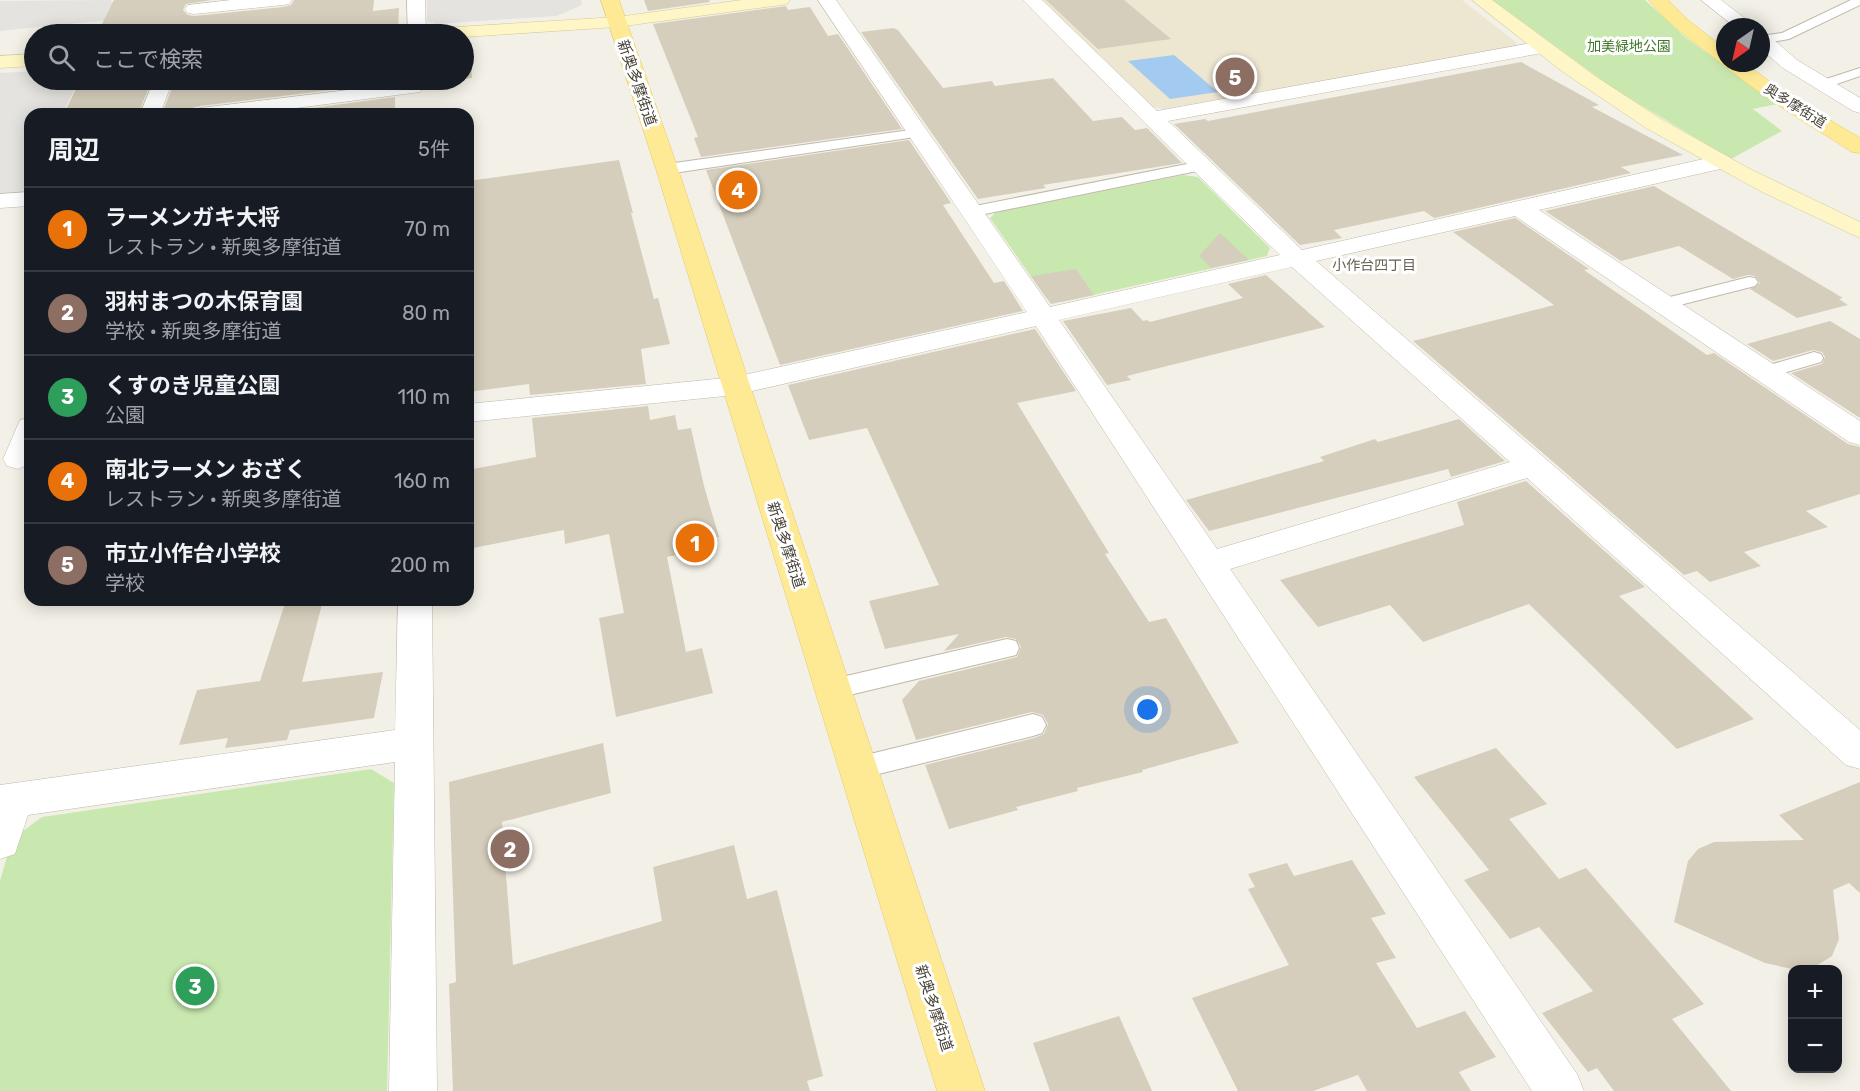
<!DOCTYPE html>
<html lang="ja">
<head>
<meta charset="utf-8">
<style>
  :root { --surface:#171b24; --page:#20242c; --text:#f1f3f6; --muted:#9ea1a6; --line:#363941; --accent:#7c3aed }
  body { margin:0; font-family:Rubik,"Noto Sans JP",sans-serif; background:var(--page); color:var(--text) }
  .controls { position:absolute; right:18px; bottom:18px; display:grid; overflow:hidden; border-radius:12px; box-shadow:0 3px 15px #0003 }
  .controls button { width:54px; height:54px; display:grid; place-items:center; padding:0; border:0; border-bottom:2px solid var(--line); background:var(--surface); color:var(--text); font:30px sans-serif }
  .compass { position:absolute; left:1716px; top:18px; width:54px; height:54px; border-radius:50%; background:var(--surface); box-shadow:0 3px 15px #0003; rotate:214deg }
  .you { position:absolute; left:1148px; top:710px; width:21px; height:21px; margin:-15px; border:4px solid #fff; border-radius:50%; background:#1a73e8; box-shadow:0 0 0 9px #1a73e833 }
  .badge { display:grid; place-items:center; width:39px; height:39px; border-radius:50%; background:var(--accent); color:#fff; font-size:20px; font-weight:700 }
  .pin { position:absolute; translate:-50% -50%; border:3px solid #fff; box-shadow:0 2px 6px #0006 }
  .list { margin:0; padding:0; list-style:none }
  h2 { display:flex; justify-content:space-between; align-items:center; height:78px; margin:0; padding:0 24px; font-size:26px }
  h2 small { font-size:20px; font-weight:400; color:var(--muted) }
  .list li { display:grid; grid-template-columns:39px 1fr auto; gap:18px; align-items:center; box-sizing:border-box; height:84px; padding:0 24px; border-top:2px solid var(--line) }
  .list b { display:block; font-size:22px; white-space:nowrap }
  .list p { margin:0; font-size:20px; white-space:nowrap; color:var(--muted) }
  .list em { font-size:20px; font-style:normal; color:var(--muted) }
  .icon { flex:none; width:33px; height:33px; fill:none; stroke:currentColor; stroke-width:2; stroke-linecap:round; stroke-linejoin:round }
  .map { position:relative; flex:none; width:1860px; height:1091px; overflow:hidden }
  .search { position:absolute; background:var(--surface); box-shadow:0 3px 15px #0003; left:24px; top:24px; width:450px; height:66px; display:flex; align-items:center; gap:15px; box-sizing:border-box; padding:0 21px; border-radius:33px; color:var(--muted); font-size:22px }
  .panel { position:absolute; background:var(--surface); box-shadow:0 3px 15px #0003; left:24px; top:108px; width:450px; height:498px; border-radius:18px }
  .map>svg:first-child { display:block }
  .education { fill:#ede7d1 }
  .green { fill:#c9e8af }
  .parking { fill:#e4e3df }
  .water { fill:#a3caf0 }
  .building { fill:#d5cebc }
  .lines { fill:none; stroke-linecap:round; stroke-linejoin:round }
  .lane-casing { stroke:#bfb9a9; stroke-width:2 }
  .street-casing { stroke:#bfb9a9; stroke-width:1 }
  .secondary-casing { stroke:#d3c997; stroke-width:1 }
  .primary-casing { stroke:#e4c965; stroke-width:1 }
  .lane { fill:#fff; fill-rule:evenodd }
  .street { fill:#fff; fill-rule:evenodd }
  .secondary { fill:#fef6c6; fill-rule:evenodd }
  .primary { fill:#feea95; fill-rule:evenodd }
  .labels { text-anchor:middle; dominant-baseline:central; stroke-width:6; stroke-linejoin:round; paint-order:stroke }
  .far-park-label { font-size:14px; fill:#407829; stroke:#fff }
  .far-street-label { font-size:14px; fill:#464136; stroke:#fff }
  .far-neighbourhood-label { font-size:14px; fill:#69604d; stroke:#fff }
  .street-label { font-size:15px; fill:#464136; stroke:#fff }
</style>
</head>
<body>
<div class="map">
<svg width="1860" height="1091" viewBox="0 0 1860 1091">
  <rect width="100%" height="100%" fill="#f3f1e7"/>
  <!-- education -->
  <path class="education" d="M1042 0H1462L1517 43 1515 47 1165 109 1153 107Z"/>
  <!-- green -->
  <g class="green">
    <path d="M1492 0H1645L1685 37 1778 104 1753 109 1782 131 1731 159 1614 89Z"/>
    <path d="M1184 175 1198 177 1270 248 1267 256 1062 302 1046 298 990 218 996 212Z"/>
    <path d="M371 769 394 783 387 1091H0V881L12 839 42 817Z"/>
  </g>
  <!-- parking -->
  <g class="parking">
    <path d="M111 0V2L127 0 177 13 0 31V1Z"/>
    <path d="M427 0H581L582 5 557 16 436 24 427 21Z"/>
    <path d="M34 71V80H79L62 114H30V177L22 193 0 194V73Z"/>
  </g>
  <!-- water -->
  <path class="water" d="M1174 55 1218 92 1170 99 1128 61Z"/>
  <!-- building -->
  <g class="building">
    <path d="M114 0H212L186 4 183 10 188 15 194 16 283 7 291 5 294 0H374L373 11 399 8 398 34H97Z"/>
    <path d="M644 0H709L710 2 648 11Z"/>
    <path d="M1046 0H1124L1171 39 1098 49Z"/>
    <path d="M786 6 788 10 810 7 828 36 838 34 902 129 701 157 694 138 698 137 653 24Z"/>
    <path d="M893 28 898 30 943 88 992 81 995 86 1053 78 1093 121 1122 117 1135 130 1147 128 1182 163 1043 185 1046 188 978 199 861 32Z"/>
    <path d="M464 45H471L472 78 464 79Z"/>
    <path d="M1521 62 1599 105 1592 107 1683 155 1621 167 1631 173 1434 218 1424 211 1334 230 1342 238 1300 245 1174 124 1205 119 1208 121Z"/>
    <path d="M80 80H152L138 114H64Z"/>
    <path d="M175 80H457L423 84 413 80 200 106 192 108 188 114H162Z"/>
    <path d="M395 97V114H268Z"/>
    <path d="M909 140 951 203 943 205 994 283 1004 281 1023 311 780 365 706 170Z"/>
    <path d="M619 160 633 213H631L654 299 658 298 670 344 641 349 646 384 530 395 529 384 468 392V181Z"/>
    <path d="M1654 186 1843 298 1839 299 1848 305 1797 318 1750 289 1760 283 1755 276 1748 275 1733 279 1679 246 1621 261 1545 211Z"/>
    <path d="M1515 218 1589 269 1584 270 1707 355 1714 353 1848 444 1860 447V494L1806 511 1828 527 1744 552 1761 566 1710 582 1697 571 1684 575 1413 341 1554 305 1453 232Z"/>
    <path d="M1220 233 1249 260 1211 268 1199 256Z"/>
    <path d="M1076 269 1094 295 1051 304 1031 276Z"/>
    <path d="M1266 275 1325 327 1127 376 1131 380 1107 385 1063 321 1131 308 1143 321 1147 320 1150 322 1243 298 1228 284Z"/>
    <path d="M1830 321 1860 339V418L1791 373 1822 364 1825 357 1822 352 1813 350 1773 361 1747 344Z"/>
    <path d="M1035 329 1076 391 1017 403 1109 553 1105 554 1149 622 1166 618 1239 743 1142 770 1143 772 1077 788 1078 791 1016 807 1018 810 949 829 925 765 1034 738 1044 734 1048 724 1043 715 1032 712 916 740 902 700 919 681 1017 657 1021 647 1016 639 1006 637 944 651 959 634 885 649 869 601 939 585 867 428 809 440 788 385Z"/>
    <path d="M648 406 650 420 675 415 678 430 691 428 704 486 719 537 707 540 709 548 667 557 686 652 702 648 713 693 616 717 599 618 624 613 609 534 565 544 564 530 468 549V470L536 457 532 418Z"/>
    <path d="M1459 419 1505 461 1451 477 1448 469 1209 531 1186 500 1324 461 1320 457 1375 439 1378 442Z"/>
    <path d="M1526 481 1645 587 1619 596 1754 719 1677 749 1529 604 1423 642 1390 605 1318 627 1280 580 1464 525 1457 502Z"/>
    <path d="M286 600H323L302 682 383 672 374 718 290 730 287 740 225 748 228 738 179 745 197 690 260 681Z"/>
    <path d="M603 743 611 793 502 822 513 965 662 921 653 867 734 845 747 899 777 890 823 1076 807 1081 810 1091H453L449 984 456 982 449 782Z"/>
    <path d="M1496 748 1547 804 1509 819 1559 879 1586 868 1704 1004 1672 1019 1731 1091H1614L1597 1068 1588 1072 1542 1013 1593 991 1539 927 1510 939 1464 880 1489 870 1414 777Z"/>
    <path d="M1860 782V893L1849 883 1833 890 1839 939 1832 956 1816 966 1792 969 1765 963 1674 922 1688 861 1698 849 1714 842 1804 840 1779 815Z"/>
    <path d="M1352 860 1386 914 1371 918 1396 958 1376 963 1417 1028 1465 1011 1496 1057 1459 1072 1471 1091H1367L1358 1075 1313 1091H1238L1192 998 1289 965 1248 889 1255 887 1248 874 1287 863 1294 876Z"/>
    <path d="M1119 1016 1152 1091H1050L1033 1043Z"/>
  </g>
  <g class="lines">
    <!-- lane casing -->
    <g class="lane-casing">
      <g id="lane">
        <path d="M1851 0H1860V5L1789 39 1761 44V36L1782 33Z"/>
        <path d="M1860 68V76L1822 89 1815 85 1817 82Z"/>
        <path d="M917 129 922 130 924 133 922 136 667 174 659 169 667 164Z"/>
        <path d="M1202 161 1207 163 1210 166 1207 169 970 217 962 212 970 207Z"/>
        <path d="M1749 277 1755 278 1758 282 1755 286 1664 309 1658 308 1655 304 1658 300Z"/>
        <path d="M1814 352 1821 354 1823 358 1821 362 1766 378 1759 376 1756 372 1759 368Z"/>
        <path d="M1007 639 1016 641 1019 648 1016 655 833 699 824 696 820 689 824 682 833 679Z"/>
        <path d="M1033 714 1042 717 1046 725 1042 733 1033 736 858 779 848 776 845 768 848 760 858 757Z"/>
      </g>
    </g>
    <!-- street casing -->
    <g class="street-casing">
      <g id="street">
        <path d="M231 0H292L289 4 283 5 194 14 188 13 185 9 188 5Z"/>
        <path d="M407 0H425L426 34H408Z"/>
        <path d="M818 0H836L1050 307 1280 255 1144 122 1023 0H1042L1157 111 1542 41 1549 43 1551 47 1549 51 1542 53 1168 121 1302 250 1721 155 1729 157 1732 162 1729 167 1539 210 1860 421V445L1849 442 1515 216 1316 261 1860 730V769L1846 765 1527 478 1230 569 1577 1074 1584 1091H1532L1036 326 735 395 468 422V404L735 377 1027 312ZM1292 267 1510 462 1217 549 1059 320Z"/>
        <path d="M1701 0H1721L1756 27H1735Z"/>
        <path d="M1761 33 1768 35 1797 60 1860 98V113L1853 111 1783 68 1761 49Z"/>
        <path d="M154 80H173L160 114H140Z"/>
        <path d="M413 82 420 84 423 88 420 92 250 114H190L193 110 200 108Z"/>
        <path d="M30 192V206L0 208V194Z"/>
        <path d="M30 418V464L18 469 7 466 3 459 20 420Z"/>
        <path d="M398 600H432L437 1091H389L395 762 28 815 15 854 0 859V785L395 730Z"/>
      </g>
    </g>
    <!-- secondary casing -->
    <g class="secondary-casing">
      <g id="secondary">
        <path d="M742 0H790L787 4 781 5 617 27 464 37V34H415L418 30 424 29 617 17Z"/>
        <path d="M1472 0H1492L1595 76 1661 119 1748 168 1860 222V238L1762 192 1646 128 1563 72Z"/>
        <path d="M34 54V66L0 68V56Z"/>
      </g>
    </g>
    <!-- primary casing -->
    <g class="primary-casing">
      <g id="primary">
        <path d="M601 0H619L678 169 985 1091H937L656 169Z"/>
        <path d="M1649 0H1668L1688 20 1725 49V63H1744L1796 100 1860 138V153L1852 152C1808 124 1762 97 1722 64 1698 44 1668 26 1649 0Z"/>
      </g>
    </g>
    <!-- lane -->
    <use href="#lane" class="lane"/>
    <!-- street -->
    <use href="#street" class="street"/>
    <!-- secondary -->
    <use href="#secondary" class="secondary"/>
    <!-- primary -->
    <use href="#primary" class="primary"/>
  </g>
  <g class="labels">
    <!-- far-park labels -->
    <g class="far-park-label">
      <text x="1629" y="46">加美緑地公園</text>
    </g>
    <!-- far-street labels -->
    <g class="far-street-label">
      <text transform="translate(1795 106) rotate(32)">奥多摩街道</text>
    </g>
    <!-- far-neighbourhood labels -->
    <g class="far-neighbourhood-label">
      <text x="1374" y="265">小作台四丁目</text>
    </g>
    <!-- street labels -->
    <g class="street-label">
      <text transform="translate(637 83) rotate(71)">新奥多摩街道</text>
      <text transform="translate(786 545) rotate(72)">新奥多摩街道</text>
      <text transform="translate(934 1008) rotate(72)">新奥多摩街道</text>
    </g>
  </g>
</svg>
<div class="controls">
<button>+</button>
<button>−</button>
</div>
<svg class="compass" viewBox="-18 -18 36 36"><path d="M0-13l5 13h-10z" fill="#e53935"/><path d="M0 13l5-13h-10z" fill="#9ea1a6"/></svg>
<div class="you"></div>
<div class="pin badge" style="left:695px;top:543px;background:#e8710a">1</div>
<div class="pin badge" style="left:510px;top:849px;background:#8d6e63">2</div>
<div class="pin badge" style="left:195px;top:986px;background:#2e9e5b">3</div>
<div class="pin badge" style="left:738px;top:190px;background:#e8710a">4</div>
<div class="pin badge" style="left:1235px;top:77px;background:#8d6e63">5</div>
<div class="search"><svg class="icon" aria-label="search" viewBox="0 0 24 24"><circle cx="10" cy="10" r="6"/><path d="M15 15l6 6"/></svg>ここで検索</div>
<section class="panel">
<h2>周辺<small>5件</small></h2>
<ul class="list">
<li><span class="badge" style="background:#e8710a">1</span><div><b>ラーメンガキ大将</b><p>レストラン · 新奥多摩街道</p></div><em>70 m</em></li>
<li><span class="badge" style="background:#8d6e63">2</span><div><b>羽村まつの木保育園</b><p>学校 · 新奥多摩街道</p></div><em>80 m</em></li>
<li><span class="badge" style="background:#2e9e5b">3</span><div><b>くすのき児童公園</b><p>公園</p></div><em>110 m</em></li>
<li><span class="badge" style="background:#e8710a">4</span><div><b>南北ラーメン おざく</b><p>レストラン · 新奥多摩街道</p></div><em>160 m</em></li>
<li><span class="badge" style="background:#8d6e63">5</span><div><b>市立小作台小学校</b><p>学校</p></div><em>200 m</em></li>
</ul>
</section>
</div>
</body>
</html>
